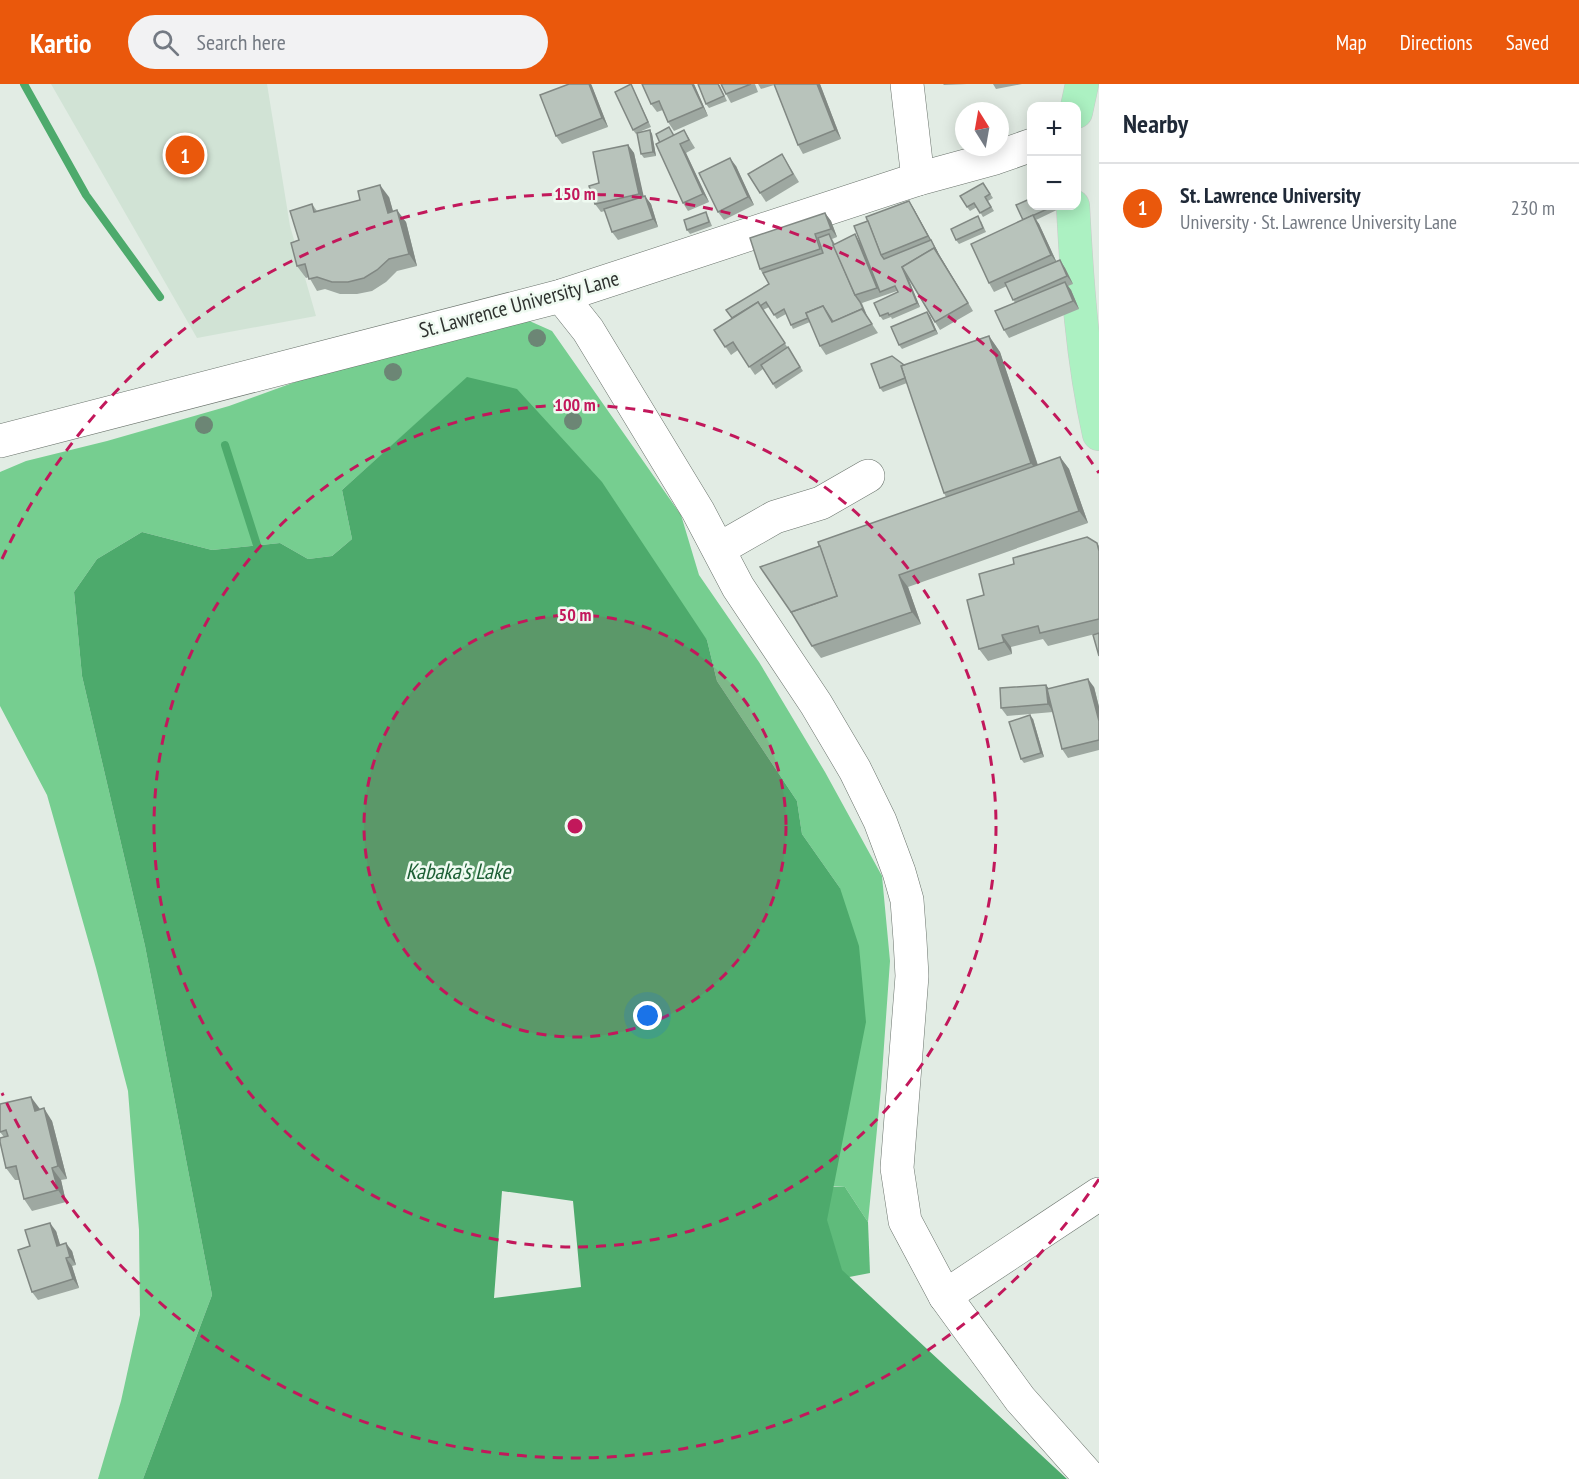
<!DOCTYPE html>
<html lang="en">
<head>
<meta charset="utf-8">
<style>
  :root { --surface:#fff; --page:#f2f2f3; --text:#1f2937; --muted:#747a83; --line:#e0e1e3; --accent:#ea580c }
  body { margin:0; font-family:"PT Sans Narrow",sans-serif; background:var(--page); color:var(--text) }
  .controls { position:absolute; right:18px; top:18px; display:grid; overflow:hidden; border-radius:12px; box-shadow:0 3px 15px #0003 }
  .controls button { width:54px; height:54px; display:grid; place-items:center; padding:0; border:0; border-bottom:2px solid var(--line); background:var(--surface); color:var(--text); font:30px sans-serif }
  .compass { position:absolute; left:955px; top:18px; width:54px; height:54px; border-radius:50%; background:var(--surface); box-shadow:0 3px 15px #0003; rotate:349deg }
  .you { position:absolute; left:648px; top:932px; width:21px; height:21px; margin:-15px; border:4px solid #fff; border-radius:50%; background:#1a73e8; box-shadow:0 0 0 9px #1a73e833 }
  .badge { display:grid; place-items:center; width:39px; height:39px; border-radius:50%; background:var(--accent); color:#fff; font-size:20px; font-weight:700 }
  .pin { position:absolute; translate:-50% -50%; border:3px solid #fff; box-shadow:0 2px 6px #0006 }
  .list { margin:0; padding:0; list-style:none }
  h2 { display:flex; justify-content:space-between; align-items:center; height:78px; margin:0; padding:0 24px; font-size:26px }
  h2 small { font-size:20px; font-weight:400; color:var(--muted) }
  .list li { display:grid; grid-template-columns:39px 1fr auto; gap:18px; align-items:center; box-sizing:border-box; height:90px; padding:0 24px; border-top:2px solid var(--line) }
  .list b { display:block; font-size:22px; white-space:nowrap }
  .list p { margin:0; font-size:20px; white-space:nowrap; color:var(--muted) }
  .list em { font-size:20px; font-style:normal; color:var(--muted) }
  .icon { flex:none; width:33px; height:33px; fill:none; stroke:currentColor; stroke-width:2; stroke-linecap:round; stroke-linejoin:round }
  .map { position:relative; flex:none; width:1099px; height:1395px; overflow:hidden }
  header { display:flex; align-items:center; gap:36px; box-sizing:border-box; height:84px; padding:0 30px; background:var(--accent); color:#fff }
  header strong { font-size:28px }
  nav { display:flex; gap:33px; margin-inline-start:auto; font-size:21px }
  .search { width:420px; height:54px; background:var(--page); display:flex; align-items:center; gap:15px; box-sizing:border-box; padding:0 21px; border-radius:33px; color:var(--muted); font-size:22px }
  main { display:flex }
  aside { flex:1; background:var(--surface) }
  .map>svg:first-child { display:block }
  .built { fill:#d1e3d5 }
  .green { fill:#76ce90 }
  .forest { fill:#5fbb7b }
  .water { fill:#4daa6c; fill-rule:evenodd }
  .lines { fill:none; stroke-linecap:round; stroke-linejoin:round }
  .stream { stroke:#4daa6c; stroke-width:8 }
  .minor-casing { stroke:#6a736c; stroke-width:34 }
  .major-casing { stroke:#c9cac9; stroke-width:34 }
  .minor { stroke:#fff; stroke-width:33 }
  .major { stroke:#acf1c2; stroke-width:33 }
  .tree { fill:#6c8675 }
  .wall { fill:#9ea8a1 }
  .shaded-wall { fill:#818883 }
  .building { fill:#b8c3bb; stroke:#818883; stroke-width:1.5 }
  .ring { fill:none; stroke:#c2185b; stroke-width:3; stroke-dasharray:10 8 }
  .labels { text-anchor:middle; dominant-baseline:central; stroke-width:5; stroke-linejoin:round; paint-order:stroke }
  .street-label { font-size:21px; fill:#2e322f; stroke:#effaf1 }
  .water-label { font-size:22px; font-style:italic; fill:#1e6036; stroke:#effaf1 }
  .centre { fill:#c2185b; stroke:#effaf1; stroke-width:3 }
  .ring-label { font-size:18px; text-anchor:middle; font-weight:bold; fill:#c2185b; stroke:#effaf1; stroke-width:5; stroke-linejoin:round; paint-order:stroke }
</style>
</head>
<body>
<header>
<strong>Kartio</strong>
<div class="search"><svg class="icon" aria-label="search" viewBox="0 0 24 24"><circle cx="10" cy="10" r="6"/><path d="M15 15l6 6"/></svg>Search here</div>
<nav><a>Map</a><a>Directions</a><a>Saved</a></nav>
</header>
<main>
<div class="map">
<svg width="1099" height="1395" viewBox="0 0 1099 1395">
  <rect width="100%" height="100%" fill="#e2ece4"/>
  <!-- built -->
  <path class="built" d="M51 0H267L290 142 316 232 197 254Z"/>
  <!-- green -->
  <path class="green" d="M525 235 552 247 681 431 699 491 759 578 825 688 882 792 890 877 881 1004 868 1138 845 1103 833 1102 840 804 802 750 797 717 717 597 707 556 467 294 342 406 352 455 332 472 308 475 280 459 212 466 142 448 97 475 74 508 82 592 145 862 212 1211 143 1395H98L121 1317 140 1231 139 1146 128 1007 96 884 47 711 0 622V388L26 377 107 357 229 322 309 293Z"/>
  <!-- forest -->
  <path class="forest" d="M814 1102 845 1103 868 1138 870 1189 818 1199Z"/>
  <!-- water -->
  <path class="water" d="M467 293 517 305 602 398 707 556 717 597 797 717 802 750 840 804 859 862 866 938 827 1136 842 1186 1067 1395H143L212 1211 145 862 82 592 74 508 97 475 142 448 212 466 280 459 308 475 332 472 352 455 342 406ZM502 1107 573 1117 581 1203 494 1214Z"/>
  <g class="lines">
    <!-- stream -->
    <g class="stream">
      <path d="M24 0 86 111 160 213"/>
      <path d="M225 361 257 461"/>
    </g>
    <!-- minor casing -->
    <g class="minor-casing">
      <g id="minor">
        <path d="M907 0 918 95"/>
        <path d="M561 212 588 246 698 427 738 503 816 620 855 686 880 737 899 788 907 816 910 856 912 892 897 1084 905 1137 945 1212 1020 1315 1091 1395"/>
        <path d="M0 357 561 212 918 95 995 74 1032 61"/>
        <path d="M719 465 775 433 821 419 868 392"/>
        <path d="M945 1212 1099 1110"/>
      </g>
    </g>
    <!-- major casing -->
    <g class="major-casing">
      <g id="major">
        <path d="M1076 28 1082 0"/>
        <path d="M1073 122C1077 198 1082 275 1099 350"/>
      </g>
    </g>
    <!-- minor -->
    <use href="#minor" class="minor"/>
    <!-- major -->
    <use href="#major" class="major"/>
  </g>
  <!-- trees -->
  <g class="tree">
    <circle cx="537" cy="254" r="9"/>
    <circle cx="393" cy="288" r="9"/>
    <circle cx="573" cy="337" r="9"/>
    <circle cx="204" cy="341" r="9"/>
  </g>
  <!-- wall -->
  <g class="wall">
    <path d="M569 0H591L608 43 562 60 556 52Z"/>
    <path d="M631 0 633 4 651 43 639 48 650 46 652 50 656 72 644 74 641 70 637 49 636 50 633 46Z"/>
    <path d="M694 0 708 32 674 47 668 38 663 26 657 28 651 20Z"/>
    <path d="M698 0H719L727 17 709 24 706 20Z"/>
    <path d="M721 0H755L758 8 731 19 726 10Z"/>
    <path d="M758 0H773L774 1 761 5Z"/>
    <path d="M774 0H820L841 55 803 70 798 61Z"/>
    <path d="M943 0H967L944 1Z"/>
    <path d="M993 0H1022L996 5Z"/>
    <path d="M684 46 695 64 686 69 709 118 688 127 683 119 660 59 672 48 674 51Z"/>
    <path d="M628 61 634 69 643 112 651 120 658 143 618 156 612 148 605 127 601 128 595 120 599 99Z"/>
    <path d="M782 70 799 98 766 118 760 109Z"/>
    <path d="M736 82 754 121 724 136 718 128Z"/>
    <path d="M983 99 993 114 988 117 994 127 983 133 977 123 970 127 967 123Z"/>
    <path d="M389 113 393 128 406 138 417 182 397 187 386 198 372 207 357 210H340L325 205 317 207 309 193 306 194 297 182 299 156 312 120 317 127Z"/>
    <path d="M909 117 914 125 940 172 973 227 940 246 909 196 920 223 892 235 891 233 883 236 880 232 898 208 897 207 862 219 868 234 878 249 826 271 820 262 810 238 793 245 791 241 786 230 777 235 769 223 763 226 803 287 776 305 763 285 755 291 738 266 731 271 714 246 732 234 769 200 760 185 825 129 831 137 837 153 832 155 835 160 855 150 860 158 868 137Z"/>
    <path d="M1032 122H1065L1036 136 1039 140 1056 177 1060 176 1065 184 1073 200 1068 202 1071 206 1079 225 1009 254 1004 246 1015 219 1007 202 994 208 989 199Z"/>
    <path d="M708 132 712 142 690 150 687 146Z"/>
    <path d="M981 137 986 148 959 160 956 156Z"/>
    <path d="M930 232 938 250 902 265 899 261Z"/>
    <path d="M989 252 1000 268 1038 381 1060 373 1069 385 1088 439 908 503 921 540 821 574 812 562 820 462 946 413 944 409 907 299 883 308 880 304 904 281Z"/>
    <path d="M1097 459 1099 462V549L1048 562 1043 555 1011 563 1012 570 988 577 979 565 984 511Z"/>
    <path d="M1046 601 1049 605 1094 603 1099 623V666L1068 674 1062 665 1053 628 1007 632 1001 624Z"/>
    <path d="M1033 635 1044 673 1024 679 1021 675Z"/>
    <path d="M40 1025 52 1037 67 1095 61 1096 66 1118 32 1127 24 1115 19 1096H15L6 1084 4 1053 0 1048Z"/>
    <path d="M56 1147 60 1161 72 1167 76 1181 72 1182 79 1204 38 1216 32 1208 30 1162Z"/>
  </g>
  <!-- shaded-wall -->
  <g class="shaded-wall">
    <path d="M589 0H591L592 2 608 43 602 34Z"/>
    <path d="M692 0H694L708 32 703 23Z"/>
    <path d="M817 0H820L841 55 835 46Z"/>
    <path d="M650 46 652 50 656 72 653 68Z"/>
    <path d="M680 60 686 69 709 118 703 110Z"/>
    <path d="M628 61 634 69 645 118 639 110Z"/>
    <path d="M730 74 736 82 754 121 748 113Z"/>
    <path d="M380 101 389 113 397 141 388 129Z"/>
    <path d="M645 112 651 120 658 143 653 135Z"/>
    <path d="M909 117 914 125 940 172 973 227 934 164Z"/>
    <path d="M397 126 406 138 417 182 409 170Z"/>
    <path d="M825 129 831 137 837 153 831 145Z"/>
    <path d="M1033 131 1039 140 1057 179 1051 171Z"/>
    <path d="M855 150 860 159 880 208 877 204Z"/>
    <path d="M1060 176 1065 184 1073 200 1067 192Z"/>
    <path d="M904 188 907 192 920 223 917 219Z"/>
    <path d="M1065 198 1071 206 1079 225 1073 217Z"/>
    <path d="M927 228 930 232 938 250 935 246Z"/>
    <path d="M989 252 1000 268 1042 394 1031 379Z"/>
    <path d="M1060 373 1069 385 1088 439 1079 427Z"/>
    <path d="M899 491 908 503 921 540 912 528Z"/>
    <path d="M1002 551 1011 563 1012 570 1004 558Z"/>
    <path d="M1088 595 1094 603 1099 623V637Z"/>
    <path d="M1046 601 1052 609 1053 628 1048 620Z"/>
    <path d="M1030 631 1033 635 1044 673 1041 669Z"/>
    <path d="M31 1013 40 1025 43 1039 35 1027Z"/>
    <path d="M44 1024 52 1037 67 1095 58 1082Z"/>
    <path d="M52 1084 61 1096 66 1118 58 1106Z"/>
    <path d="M50 1139 56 1147 63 1170 57 1162Z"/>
    <path d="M66 1159 72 1167 76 1181 70 1173Z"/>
    <path d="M66 1174 72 1182 79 1204 73 1195Z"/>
  </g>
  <!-- building -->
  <g class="building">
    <path d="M569 0H589L602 34 556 52 540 11Z"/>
    <path d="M631 0 648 38 633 46 615 8Z"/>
    <path d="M642 0H692L703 23 668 38 659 17 651 20Z"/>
    <path d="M698 0H718L724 12 706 20Z"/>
    <path d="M721 0H751L726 10Z"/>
    <path d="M774 0H817L835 46 798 61Z"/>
    <path d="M669 43 674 52 660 59 656 50Z"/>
    <path d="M650 46 653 68 641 70 637 49Z"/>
    <path d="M684 46 689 56 680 60 703 110 683 119 656 60Z"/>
    <path d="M628 61 639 110 595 120 589 102 599 99 593 68Z"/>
    <path d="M782 70 793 90 760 109 748 90Z"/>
    <path d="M730 74 748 113 718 128 699 89Z"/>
    <path d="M983 99 990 110 985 113 991 123 980 129 974 119 967 123 960 112Z"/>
    <path d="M380 101 388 129 397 126 409 170 389 175 377 186 364 194 348 198H332L317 193 309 195 305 180 297 182 291 159 299 156 290 127 312 120 314 128 360 116 358 107Z"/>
    <path d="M645 112 653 135 612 148 604 125Z"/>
    <path d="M1032 114V122H1054L1023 136 1016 121Z"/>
    <path d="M909 117 928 152 881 171 866 133Z"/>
    <path d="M706 128 709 138 687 146 684 136Z"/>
    <path d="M825 129 831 145 815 150 820 165 760 185 750 154Z"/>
    <path d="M1033 131 1051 171 989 199 971 160Z"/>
    <path d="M978 132 983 144 956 156 951 145Z"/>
    <path d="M868 137 881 171 884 175 931 156 937 168 934 164 902 183 905 190 917 219 889 231 888 229 880 232 874 219 898 208 895 202 880 208 854 142Z"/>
    <path d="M829 150 855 211 860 218 865 229 862 225 833 238 823 222 806 229 808 234 791 241 784 225 774 231 766 218 760 222 758 218 732 234 726 226 769 200 763 189 823 169 818 154Z"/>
    <path d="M855 150 877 204 855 211 833 161Z"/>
    <path d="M934 164 968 219 935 238 902 183Z"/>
    <path d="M1060 176 1067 192 1013 216 1005 199Z"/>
    <path d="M1065 198 1073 217 1004 246 995 227Z"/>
    <path d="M758 218 785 259 749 283 733 258 725 263 714 246Z"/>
    <path d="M823 222 832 238 862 225 872 240 820 262 806 229Z"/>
    <path d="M927 228 935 246 899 261 891 243Z"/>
    <path d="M989 252 1031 379 944 409 901 282Z"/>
    <path d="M788 263 800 283 773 300 761 281Z"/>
    <path d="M892 272 904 281 901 282 905 294 880 304 871 280Z"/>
    <path d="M1060 373 1079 427 899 491 912 528 812 562 791 528 837 512 818 458Z"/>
    <path d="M1087 453 1097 459 1099 467V535L1040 549 1038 542 1002 551 1004 558 979 565 967 516 984 511 979 490 1014 480 1013 474Z"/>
    <path d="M820 462 837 512 791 528 760 483Z"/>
    <path d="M1099 549V572L1093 551Z"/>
    <path d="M1088 595 1099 637V656L1062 665 1047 605Z"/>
    <path d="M1046 601 1048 620 1001 624 1000 604Z"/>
    <path d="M1030 631 1041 669 1021 675 1009 638Z"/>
    <path d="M31 1013 35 1027 44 1024 58 1082 52 1084 58 1106 24 1115 16 1082 6 1084 0 1058V1054L8 1052 6 1046 0 1048V1020Z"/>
    <path d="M50 1139 57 1162 66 1159 70 1173 66 1174 73 1195 32 1208 18 1166 30 1162 25 1146Z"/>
  </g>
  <!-- distance rings -->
  <circle cx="575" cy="742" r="211" fill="#c2185b" fill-opacity=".12"/>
  <g class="ring">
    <circle cx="575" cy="742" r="211"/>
    <circle cx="575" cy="742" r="421"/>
    <path d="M1099 1095A632 632 0 0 1 2 1009M2 475A632 632 0 0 1 1099 389"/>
  </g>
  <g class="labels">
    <!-- street labels -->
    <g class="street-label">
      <text transform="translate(519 220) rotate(-15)">St. Lawrence University Lane</text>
    </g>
    <!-- water labels -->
    <g class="water-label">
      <text x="458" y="787">Kabaka's Lake</text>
    </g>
  </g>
  <circle cx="575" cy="742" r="9" class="centre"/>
  <g class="ring-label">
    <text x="575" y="116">150 m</text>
    <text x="575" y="327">100 m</text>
    <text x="575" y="537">50 m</text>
  </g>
</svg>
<div class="controls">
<button>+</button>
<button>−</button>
</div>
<svg class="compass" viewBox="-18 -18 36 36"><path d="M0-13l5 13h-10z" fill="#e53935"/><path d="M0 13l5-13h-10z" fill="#747a83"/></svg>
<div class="you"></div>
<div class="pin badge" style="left:185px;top:71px">1</div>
</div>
<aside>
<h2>Nearby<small></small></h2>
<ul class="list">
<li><span class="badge">1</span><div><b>St. Lawrence University</b><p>University · St. Lawrence University Lane</p></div><em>230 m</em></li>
</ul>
</aside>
</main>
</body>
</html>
